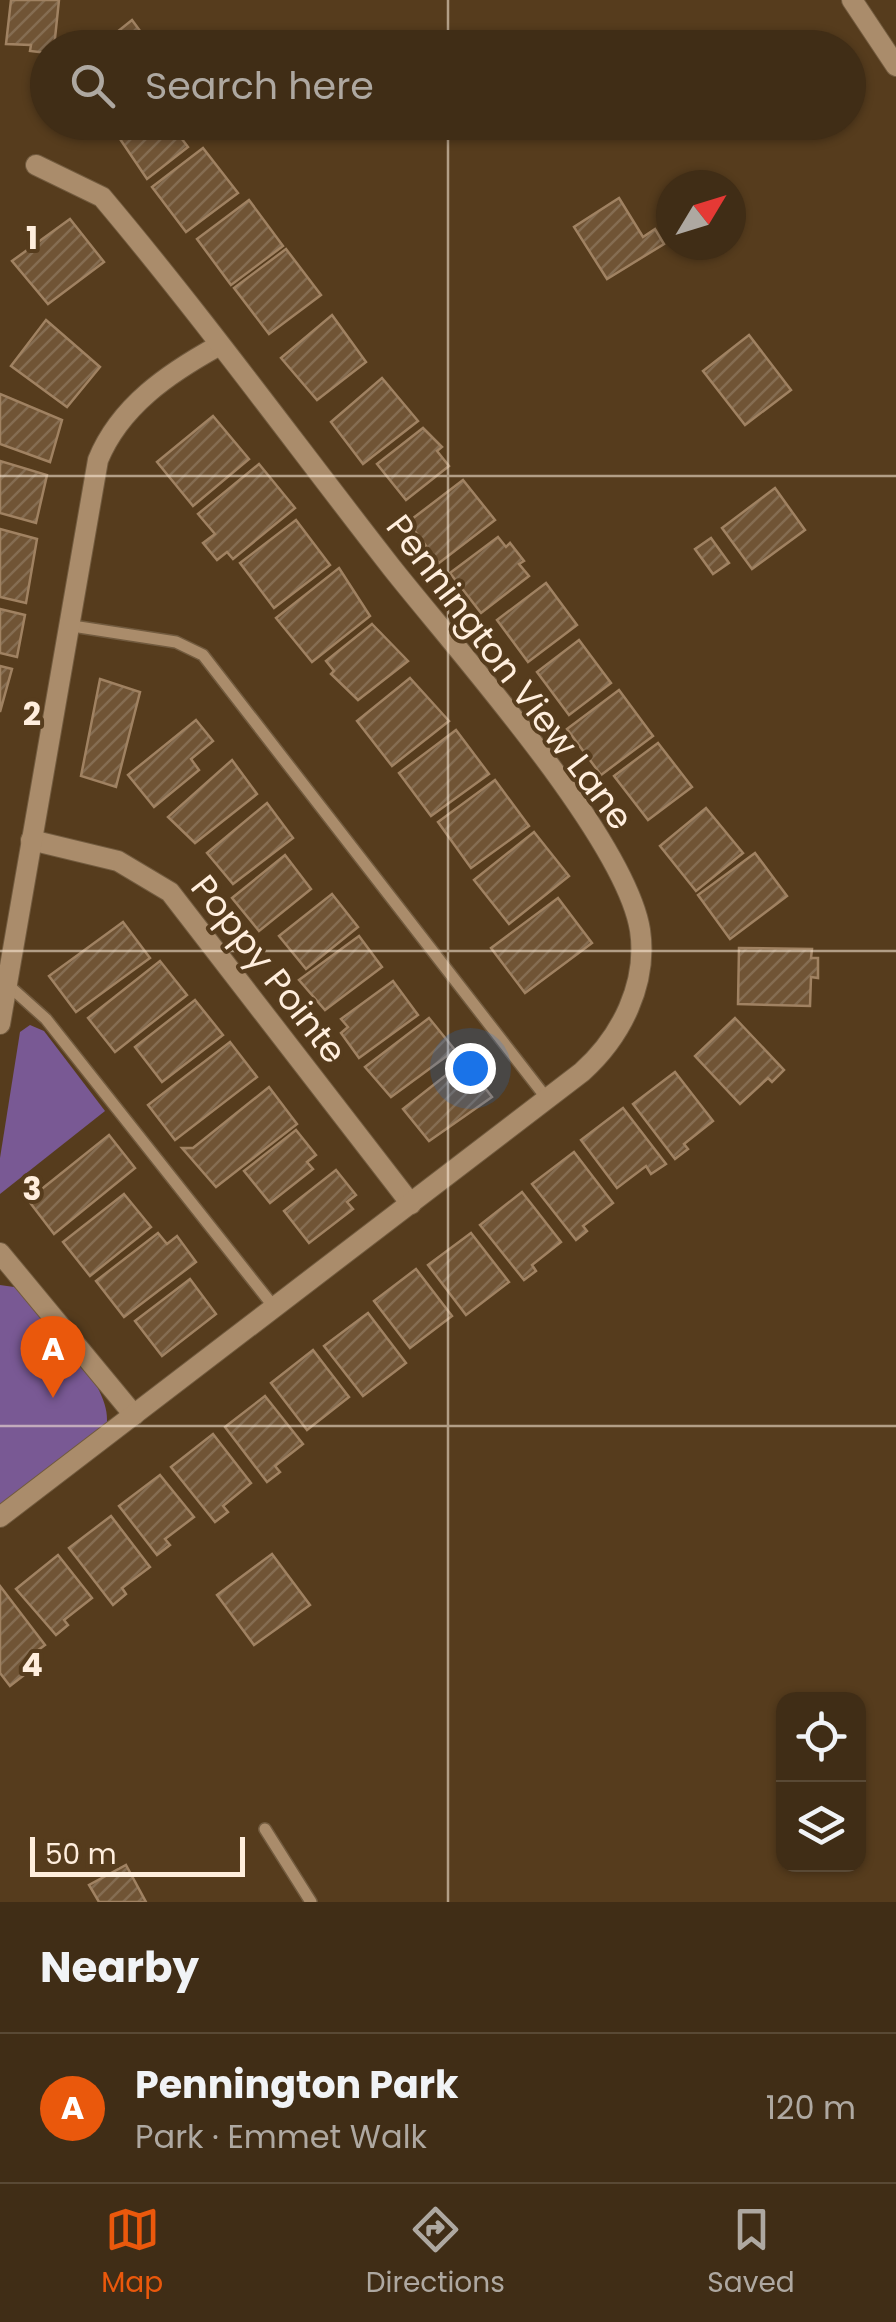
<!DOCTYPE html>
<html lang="en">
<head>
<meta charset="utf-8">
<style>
  :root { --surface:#402d16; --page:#4b3923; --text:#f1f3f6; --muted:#aea8a1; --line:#594935; --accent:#ea580c }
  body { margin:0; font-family:Poppins,sans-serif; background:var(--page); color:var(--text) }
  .controls { position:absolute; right:30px; bottom:30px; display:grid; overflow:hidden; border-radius:20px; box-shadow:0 2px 8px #0004 }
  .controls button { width:90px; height:90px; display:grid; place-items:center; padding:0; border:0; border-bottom:2px solid var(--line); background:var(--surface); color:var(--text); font:50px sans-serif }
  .compass { position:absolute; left:656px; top:170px; width:90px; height:90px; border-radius:50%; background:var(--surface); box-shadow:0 2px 8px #0004; rotate:52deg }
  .scale { position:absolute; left:30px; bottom:25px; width:215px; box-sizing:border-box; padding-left:10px; border:5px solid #fed; border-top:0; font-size:28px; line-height:35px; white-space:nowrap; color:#fed; -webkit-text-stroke:8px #563c1d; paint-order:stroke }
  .you { position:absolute; left:470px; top:1068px; width:35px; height:35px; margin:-25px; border:8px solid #fff; border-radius:50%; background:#1a73e8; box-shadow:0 0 0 15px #1a73e833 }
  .badge { display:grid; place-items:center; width:65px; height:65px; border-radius:50%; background:var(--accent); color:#fff; font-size:32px; font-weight:700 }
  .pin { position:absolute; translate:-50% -82px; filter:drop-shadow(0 2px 5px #0008) }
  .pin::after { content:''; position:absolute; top:52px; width:35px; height:30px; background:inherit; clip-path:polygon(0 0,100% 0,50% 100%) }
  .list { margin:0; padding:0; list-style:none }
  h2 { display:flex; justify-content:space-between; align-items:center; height:130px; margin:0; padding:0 40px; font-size:42px }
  h2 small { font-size:32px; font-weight:400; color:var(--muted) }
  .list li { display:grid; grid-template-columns:65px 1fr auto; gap:30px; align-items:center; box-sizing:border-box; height:150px; padding:0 40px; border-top:2px solid var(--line) }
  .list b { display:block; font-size:38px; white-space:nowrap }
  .list p { margin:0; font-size:32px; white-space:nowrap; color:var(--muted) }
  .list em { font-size:32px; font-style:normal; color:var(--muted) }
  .icon { flex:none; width:55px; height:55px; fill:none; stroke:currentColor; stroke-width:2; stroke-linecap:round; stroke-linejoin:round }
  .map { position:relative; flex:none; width:896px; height:1902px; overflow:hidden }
  .search { position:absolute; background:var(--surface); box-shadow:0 2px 8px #0004; left:30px; right:30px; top:30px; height:110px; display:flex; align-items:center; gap:25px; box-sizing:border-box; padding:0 35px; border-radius:55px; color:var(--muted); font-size:38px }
  .sheet { height:280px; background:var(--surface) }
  nav { display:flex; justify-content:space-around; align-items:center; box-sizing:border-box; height:140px; border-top:2px solid var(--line); background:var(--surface); font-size:28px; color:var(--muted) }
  nav a { display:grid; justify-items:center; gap:5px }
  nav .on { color:var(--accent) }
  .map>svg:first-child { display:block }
  .park { fill:#795994 }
  .building { fill:url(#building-hatch); stroke:#a08262; stroke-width:2.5 }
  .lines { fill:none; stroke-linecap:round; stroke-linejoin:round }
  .service-casing { stroke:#725b3f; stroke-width:14 }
  .minor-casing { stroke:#725b3f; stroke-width:22 }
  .service { stroke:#aa8c6b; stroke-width:11 }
  .minor { stroke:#aa8c6b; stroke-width:20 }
  .grid { fill:none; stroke:#fed; stroke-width:2.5; stroke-opacity:0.55 }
  .labels { text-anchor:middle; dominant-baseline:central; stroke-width:8; stroke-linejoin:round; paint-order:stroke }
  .street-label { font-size:35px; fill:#fed; stroke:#563c1d }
  .grid-label { font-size:32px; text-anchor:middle; font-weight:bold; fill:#fed; stroke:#563c1d; stroke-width:8; stroke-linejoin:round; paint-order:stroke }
</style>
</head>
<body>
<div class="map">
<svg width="896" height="1902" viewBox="0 0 896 1902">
  <defs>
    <pattern id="building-hatch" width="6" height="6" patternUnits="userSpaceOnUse" patternTransform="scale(2.5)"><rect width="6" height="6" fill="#705435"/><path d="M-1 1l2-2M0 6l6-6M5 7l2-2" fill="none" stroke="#856d52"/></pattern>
  </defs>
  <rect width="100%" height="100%" fill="#563c1d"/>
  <!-- park -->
  <g class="park">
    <path d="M30 1025 44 1031 105 1111 0 1194V1158L20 1032Z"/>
    <path d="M0 1285 14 1287 28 1298C53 1329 111 1385 107 1423L0 1513Z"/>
  </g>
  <!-- building -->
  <g class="building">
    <path d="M11 0H59L54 48H48V53L30 51 31 45 6 44Z"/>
    <path d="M132 20 143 35 133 42 137 48H97Z"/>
    <path d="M136 122H169L188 147 147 179 118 136Z"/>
    <path d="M203 148 238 193 186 232 152 187Z"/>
    <path d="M619 198 643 237 655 229 664 244 607 279 574 227Z"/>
    <path d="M249 200 283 246 231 285 197 239Z"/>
    <path d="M70 219 104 262 48 304 12 261Z"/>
    <path d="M286 249 321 295 269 334 234 288Z"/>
    <path d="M332 315 366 362 317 400 281 358Z"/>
    <path d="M46 320 100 367 67 407 11 366Z"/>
    <path d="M749 335 791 390 745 425 703 371Z"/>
    <path d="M382 378 418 421 363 464 331 422Z"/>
    <path d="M0 394 62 420 50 462 0 444Z"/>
    <path d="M213 416 249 459 193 506 157 462Z"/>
    <path d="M423 428 442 447 437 451 449 466 406 500 377 464Z"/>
    <path d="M0 461 47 475 36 523 0 513Z"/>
    <path d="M259 464 295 508 233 559 227 552 217 560 203 543 215 534 198 514Z"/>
    <path d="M463 480 495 520 439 563 408 522Z"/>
    <path d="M775 488 805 530 752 569 722 528Z"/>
    <path d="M296 520 330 565 274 608 240 563Z"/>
    <path d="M0 529 37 539 26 603 0 597Z"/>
    <path d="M498 537 506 547 510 543 524 561 519 564 529 576 481 613 450 573Z"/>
    <path d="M711 538 729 563 713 574 695 549Z"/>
    <path d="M339 568 370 616 312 662 276 618Z"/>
    <path d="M546 583 577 625 528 662 497 620Z"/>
    <path d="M0 609 25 615 17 657 0 653Z"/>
    <path d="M372 624 408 661 358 700 331 674 334 671 326 661Z"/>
    <path d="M579 640 611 683 569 715 537 672Z"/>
    <path d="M0 666 12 669 0 712Z"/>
    <path d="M410 678 449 721 392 766 357 721Z"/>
    <path d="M100 679 140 692 116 787 81 776Z"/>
    <path d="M619 690 653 736 601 775 567 729Z"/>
    <path d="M196 720 213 741 191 759 199 770 154 807 128 775Z"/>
    <path d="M456 730 489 774 431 816 399 773Z"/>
    <path d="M658 743 692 787 648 820 614 776Z"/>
    <path d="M232 760 257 794 195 843 168 817Z"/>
    <path d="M495 780 529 826 471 868 438 822Z"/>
    <path d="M267 803 293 838 233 884 207 853Z"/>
    <path d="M706 808 743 853 696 891 660 846Z"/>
    <path d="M534 832 569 876 509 924 474 880Z"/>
    <path d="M755 853 787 896 730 939 698 895Z"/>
    <path d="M285 855 311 889 259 931 232 898Z"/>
    <path d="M332 894 358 927 306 969 279 936Z"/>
    <path d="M558 898 592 943 525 993 491 948Z"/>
    <path d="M123 922 150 958 76 1012 49 976Z"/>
    <path d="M359 936 382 967 325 1010 299 980Z"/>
    <path d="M739 948 812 949 811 958H818V978L811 977 810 1006 738 1004Z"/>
    <path d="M160 961 187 995 115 1052 88 1018Z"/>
    <path d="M393 981 418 1015 359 1058 341 1033 348 1027 341 1019Z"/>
    <path d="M195 1000 223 1035 162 1082 135 1047Z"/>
    <path d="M429 1018 455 1050 391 1097 365 1067Z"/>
    <path d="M735 1018 784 1070 772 1082 768 1078 740 1104 695 1056Z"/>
    <path d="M230 1042 257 1077 175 1140 148 1105Z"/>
    <path d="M464 1061 492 1097 429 1141 403 1109Z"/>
    <path d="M675 1072 713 1121 684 1144 688 1149 675 1159 633 1104Z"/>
    <path d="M269 1087 297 1124 216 1187 182 1148H193Z"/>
    <path d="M623 1108 666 1164 651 1174 646 1166 617 1188 581 1140Z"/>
    <path d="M296 1130 316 1155 307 1162 313 1169 270 1203 244 1171Z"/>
    <path d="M109 1135 135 1168 54 1234 28 1200Z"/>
    <path d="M574 1152 613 1203 583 1226 587 1231 576 1240 532 1184Z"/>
    <path d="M336 1170 356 1195 347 1202 353 1209 309 1243 284 1211Z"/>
    <path d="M522 1192 561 1242 532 1265 536 1271 524 1280 480 1225Z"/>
    <path d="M124 1194 151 1227 90 1276 63 1242Z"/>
    <path d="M158 1233 167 1244 177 1236 196 1262 124 1317 96 1281Z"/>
    <path d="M471 1233 509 1282 466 1315 428 1265Z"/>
    <path d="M416 1269 452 1316 410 1348 374 1301Z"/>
    <path d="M190 1279 216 1314 162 1356 135 1321Z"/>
    <path d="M368 1313 406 1363 363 1396 324 1346Z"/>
    <path d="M313 1350 349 1397 307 1430 271 1383Z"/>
    <path d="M265 1396 303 1444 275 1466 280 1472 267 1482 225 1427Z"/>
    <path d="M213 1434 251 1483 223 1506 228 1512 215 1522 171 1467Z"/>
    <path d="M160 1475 194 1517 165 1539 170 1545 157 1555 119 1506Z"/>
    <path d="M111 1516 150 1567 122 1588 126 1594 113 1605 69 1548Z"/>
    <path d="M272 1554 310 1605 254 1645 217 1595Z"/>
    <path d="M58 1555 92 1598 64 1620 68 1625 56 1635 16 1589Z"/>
    <path d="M0 1586 45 1645 30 1656 37 1665 10 1686 0 1673Z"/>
    <path d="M126 1865 146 1902H99L89 1885Z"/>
  </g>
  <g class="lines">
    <!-- service casing -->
    <g class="service-casing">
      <g id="service">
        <path d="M66 625 176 642 203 655 548 1100"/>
        <path d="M7 984 46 1019 274 1307"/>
        <path d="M265 1829 311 1902"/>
      </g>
    </g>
    <!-- minor casing -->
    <g class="minor-casing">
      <g id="minor">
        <path d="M852 0 896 66"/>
        <path d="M31 840 118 861 170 892 411 1204"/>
        <path d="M0 1024 98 460C120 406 169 373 218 346"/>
        <path d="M0 1253 134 1415"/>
        <path d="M0 1517 582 1072C621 1037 648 984 640 930 625 837 456 649 392 568 296 445 203 317 102 197L36 165"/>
      </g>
    </g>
    <!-- service -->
    <use href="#service" class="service"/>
    <!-- minor -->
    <use href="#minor" class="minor"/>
  </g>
  <!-- grid -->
  <path class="grid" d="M448 0V48M448 122V1902M0 476H896M0 951H896M0 1426H896"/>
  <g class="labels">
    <!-- street labels -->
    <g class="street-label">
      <text transform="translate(510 672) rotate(53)">Pennington View Lane</text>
      <text transform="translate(269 969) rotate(52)">Poppy Pointe</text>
    </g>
  </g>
  <g class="grid-label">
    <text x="32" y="249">1</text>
    <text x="32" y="725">2</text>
    <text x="32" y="1200">3</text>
    <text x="32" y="1676">4</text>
  </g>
</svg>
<div class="controls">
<button><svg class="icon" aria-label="locate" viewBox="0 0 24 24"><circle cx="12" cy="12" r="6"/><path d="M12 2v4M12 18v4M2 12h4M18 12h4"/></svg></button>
<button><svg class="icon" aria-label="layers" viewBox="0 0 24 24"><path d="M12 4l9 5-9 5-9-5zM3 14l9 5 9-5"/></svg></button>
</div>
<svg class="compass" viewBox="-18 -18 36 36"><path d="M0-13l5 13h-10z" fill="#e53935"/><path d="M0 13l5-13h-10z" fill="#aea8a1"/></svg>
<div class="scale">50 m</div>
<div class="you"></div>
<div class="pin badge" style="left:53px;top:1398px">A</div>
<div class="search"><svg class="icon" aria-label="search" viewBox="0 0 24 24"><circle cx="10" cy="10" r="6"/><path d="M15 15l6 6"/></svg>Search here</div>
</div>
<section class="sheet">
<h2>Nearby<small></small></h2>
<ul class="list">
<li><span class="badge">A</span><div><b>Pennington Park</b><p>Park · Emmet Walk</p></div><em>120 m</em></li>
</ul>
</section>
<nav>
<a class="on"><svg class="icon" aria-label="map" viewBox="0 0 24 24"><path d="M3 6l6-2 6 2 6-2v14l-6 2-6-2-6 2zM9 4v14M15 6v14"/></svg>Map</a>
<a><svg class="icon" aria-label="directions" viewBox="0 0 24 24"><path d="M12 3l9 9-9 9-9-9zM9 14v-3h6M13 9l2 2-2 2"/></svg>Directions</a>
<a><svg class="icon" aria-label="saved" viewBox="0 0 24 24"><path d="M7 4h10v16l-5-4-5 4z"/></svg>Saved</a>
</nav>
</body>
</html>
